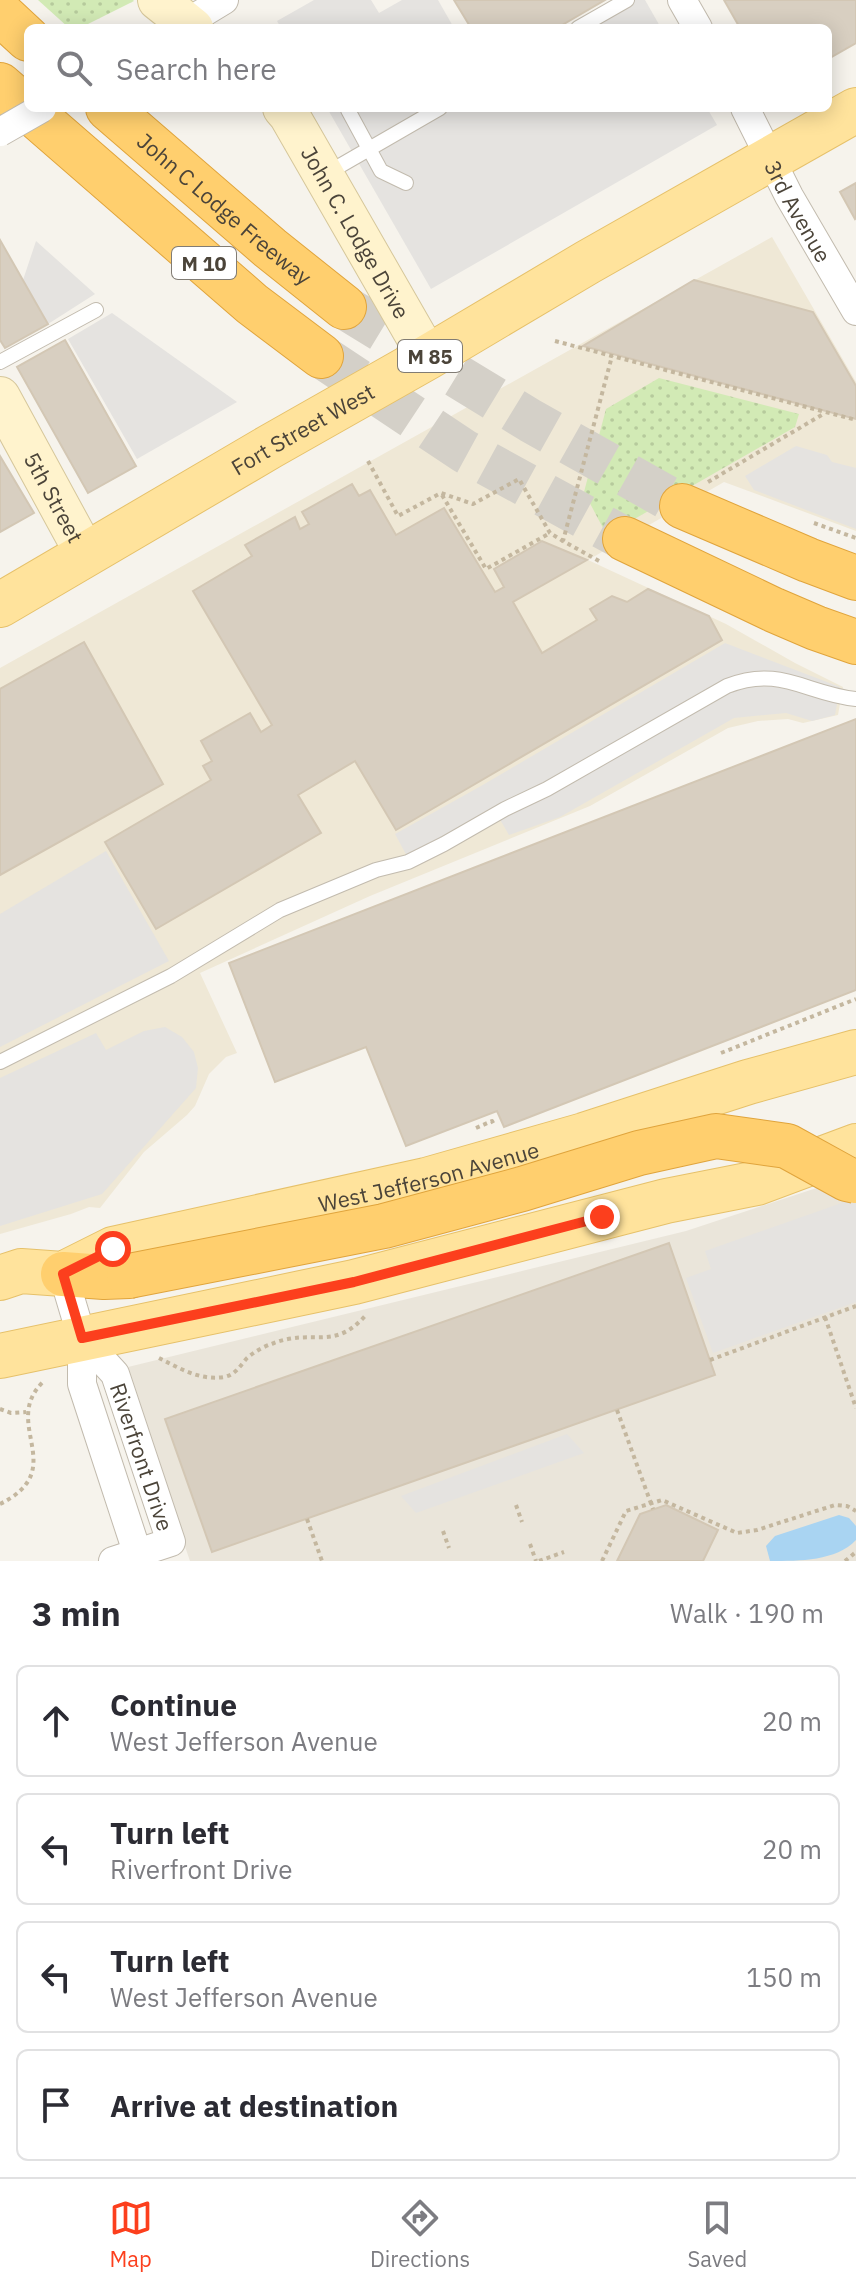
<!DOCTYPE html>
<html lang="en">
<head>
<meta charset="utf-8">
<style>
  :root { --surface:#fff; --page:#f7f7f7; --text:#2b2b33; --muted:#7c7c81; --line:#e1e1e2; --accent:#fc3f1d }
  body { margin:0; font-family:"IBM Plex Sans",sans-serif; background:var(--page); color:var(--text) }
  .stop { position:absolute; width:24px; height:24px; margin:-18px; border:6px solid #fc3f1d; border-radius:50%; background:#fff }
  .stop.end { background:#fc3f1d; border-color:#fff; box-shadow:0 2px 8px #0008 }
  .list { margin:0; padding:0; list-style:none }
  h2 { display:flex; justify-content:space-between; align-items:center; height:104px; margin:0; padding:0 32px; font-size:34px }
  h2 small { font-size:26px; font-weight:400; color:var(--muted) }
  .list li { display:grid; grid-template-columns:52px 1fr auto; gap:24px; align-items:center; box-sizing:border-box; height:112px; margin:0 16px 16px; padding:0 16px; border:2px solid var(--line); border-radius:12px }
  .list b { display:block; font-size:30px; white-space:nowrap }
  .list p { margin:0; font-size:26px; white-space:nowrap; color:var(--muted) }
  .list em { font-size:26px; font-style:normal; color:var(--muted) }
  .icon { flex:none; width:44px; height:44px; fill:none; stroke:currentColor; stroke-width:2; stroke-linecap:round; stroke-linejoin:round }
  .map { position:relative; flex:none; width:856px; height:1561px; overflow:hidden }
  .search { position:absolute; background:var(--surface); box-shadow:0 4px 20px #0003; left:24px; right:24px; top:24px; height:88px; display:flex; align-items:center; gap:20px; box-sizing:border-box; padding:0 28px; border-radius:12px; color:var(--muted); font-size:30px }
  .sheet { height:616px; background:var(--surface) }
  nav { display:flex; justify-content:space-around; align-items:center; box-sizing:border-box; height:112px; border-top:2px solid var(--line); background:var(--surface); font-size:22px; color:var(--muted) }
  nav a { display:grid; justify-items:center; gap:4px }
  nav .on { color:var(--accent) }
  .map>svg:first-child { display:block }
  .residential { fill:#eae5da }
  .education { fill:#efe8d6 }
  .grass { fill:url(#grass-dots) }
  .parking { fill:#e5e3e0 }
  .water { fill:#a9d4f2 }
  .building { fill:#d8cfc1; stroke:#d3c7b4; stroke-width:2 }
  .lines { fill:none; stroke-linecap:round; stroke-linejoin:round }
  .highway-tunnel { stroke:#d4d0c8; stroke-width:44; stroke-dasharray:44 22; stroke-linecap:butt }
  .lane-casing { stroke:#c2bbae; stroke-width:16 }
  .street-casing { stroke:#c2bbae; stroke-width:30 }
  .secondary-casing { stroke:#d6c79b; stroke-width:42 }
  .primary-casing { stroke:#e6c16a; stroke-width:46 }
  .highway-casing { stroke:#e0a43c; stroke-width:46 }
  .path { stroke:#c4b79f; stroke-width:4; stroke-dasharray:4 4; stroke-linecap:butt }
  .lane { stroke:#fff; stroke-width:14 }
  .street { stroke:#fff; stroke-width:28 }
  .secondary { stroke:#fff3cd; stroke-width:40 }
  .primary { stroke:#ffe39c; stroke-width:44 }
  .highway { stroke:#ffcf6e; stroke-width:44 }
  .street-bridge-casing { stroke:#c2bbae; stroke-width:30; stroke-linecap:butt }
  .highway-bridge-casing { stroke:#e0a43c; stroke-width:46; stroke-linecap:butt }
  .path-bridge { stroke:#c4b79f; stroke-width:4; stroke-dasharray:4 4; stroke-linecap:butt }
  .street-bridge { stroke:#fff; stroke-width:28 }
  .highway-bridge { stroke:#ffcf6e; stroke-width:44 }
  .route { stroke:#fc3f1d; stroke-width:10 }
  .labels { text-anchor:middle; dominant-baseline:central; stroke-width:6; stroke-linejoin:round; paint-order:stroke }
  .shield { fill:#fff; stroke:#817c74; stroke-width:2 }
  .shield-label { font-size:20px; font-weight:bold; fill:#4b4439 }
  .street-label { font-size:22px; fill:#4b4439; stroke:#fff }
</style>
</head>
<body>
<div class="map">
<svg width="856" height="1561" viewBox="0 0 856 1561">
  <defs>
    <pattern id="grass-dots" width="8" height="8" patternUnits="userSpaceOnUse" patternTransform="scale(2)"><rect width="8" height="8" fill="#d2eab5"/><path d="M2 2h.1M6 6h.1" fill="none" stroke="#b6ca9c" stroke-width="1.8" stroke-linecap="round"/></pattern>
  </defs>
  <rect width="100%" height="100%" fill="#f6f3ec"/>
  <!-- residential -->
  <path class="residential" d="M856 1175V1561H190L129 1383 128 1367 686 1231Z"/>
  <!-- education -->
  <path class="education" d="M772 237 856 382V531L724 482 588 560 726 624 795 663 843 687 838 715 803 723 788 719 758 721 728 728 590 806 370 896 200 973 237 1053 226 1057 209 1074 195 1106 187 1115 144 1152 100 1208 89 1207 71 1214 0 1234V668Z"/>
  <!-- grass -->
  <g class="grass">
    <path d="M38 0H133L134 1 80 28H69Z"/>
    <path d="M659 378 799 414 795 427 617 529 603 528 584 492 606 409Z"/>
  </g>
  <!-- parking -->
  <g class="parking">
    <path d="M314 0H371L379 13 402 0H438L454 28H281L277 21Z"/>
    <path d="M618 0H645L661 28H569Z"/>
    <path d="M327 108H707L717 125 431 289Z"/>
    <path d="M36 241 95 294 48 324 23 280Z"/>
    <path d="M112 313 237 402 137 459 68 339Z"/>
    <path d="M796 446 827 455 832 462 856 468V529L754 490 745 476Z"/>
    <path d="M725 643 840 687 835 715 812 721 786 713 734 718 560 817 509 835 495 811 408 858 395 834 481 786Z"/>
    <path d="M106 851 169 961 0 1047V914Z"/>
    <path d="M165 1027 182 1037 194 1052 198 1068 196 1088 102 1194 0 1226V1078L96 1033 106 1050 144 1031Z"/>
    <path d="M856 1198V1302L713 1353 686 1278 711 1269 705 1251Z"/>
    <path d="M567 1434 584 1453 416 1513 401 1496Z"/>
  </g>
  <!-- water -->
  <path class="water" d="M839 1515 849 1518 856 1526V1540C836 1561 800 1561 770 1561L766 1546 775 1536Z"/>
  <!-- building -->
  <g class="building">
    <path d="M454 0H605L557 28H471Z"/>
    <path d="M724 0H856V43L828 59V28H740Z"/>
    <path d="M856 183V218L855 219 840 192Z"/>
    <path d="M0 240 48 324 5 348 0 340Z"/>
    <path d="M694 280 813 312 856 386V419L583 346Z"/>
    <path d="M65 340 136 466 88 493 17 367Z"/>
    <path d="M0 456 34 513 0 532Z"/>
    <path d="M352 484 359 496 370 490 396 535 444 508 495 592 504 587 494 569 542 541 587 560 513 602 542 653 597 620 590 609 612 596 627 602 648 589 709 616 722 640 396 830 355 761 298 795 321 833 156 929 105 842 211 780 203 766 212 761 201 741 250 713 261 732 272 725 193 591 252 556 245 545 295 517 300 529 309 524 302 512Z"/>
    <path d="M84 642 163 784 0 875V689Z"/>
    <path d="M856 719V990L504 1127 497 1111 406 1146 366 1047 275 1082 229 963Z"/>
    <path d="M669 1243 715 1375 212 1552 165 1419Z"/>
    <path d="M666 1505 718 1530 703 1561H617L640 1514Z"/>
  </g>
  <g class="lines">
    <!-- highway-tunnel -->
    <g class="highway-tunnel">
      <path d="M344 307 531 421 682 506"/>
      <path d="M321 356 464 451 625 539"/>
    </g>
    <!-- lane casing -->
    <g class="lane-casing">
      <g id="lane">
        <path d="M578 28 627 0"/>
        <path d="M348 110 381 171 406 183"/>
        <path d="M324 175 440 108"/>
        <path d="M0 362 96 310"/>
        <path d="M0 1062 171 976 280 910 376 870 408 862 444 844 505 809 547 789 727 686C781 665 806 694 856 699"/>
      </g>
    </g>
    <!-- street casing -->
    <g class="street-casing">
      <g id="street">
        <path d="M682 0 698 28"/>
        <path d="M178 28 224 0"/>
        <path id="s1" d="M745 108 789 196 856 311"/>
        <path d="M63 1274 82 1338V1384L137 1552"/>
        <path id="s2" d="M82 1338 115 1374 171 1542 113 1561"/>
      </g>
    </g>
    <!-- secondary casing -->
    <g class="secondary-casing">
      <g id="secondary">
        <path d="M158 0 193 28"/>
        <path id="s3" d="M283 108 289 115 428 357"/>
        <path id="s4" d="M0 397 86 555"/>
      </g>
    </g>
    <!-- primary casing -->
    <g class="primary-casing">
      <g id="primary">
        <path id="s5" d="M0 605 271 446 428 357 588 262 856 110"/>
        <path id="s6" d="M0 1278 21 1271 63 1274 113 1249 426 1180 584 1135 748 1082 856 1052"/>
        <path d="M0 1356 354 1282 666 1201 757 1183 856 1146"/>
      </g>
    </g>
    <!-- highway casing -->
    <g class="highway-casing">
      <g id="highway">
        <path d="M0 13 28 39"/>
        <path d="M0 85 252 304 321 356"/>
        <path id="s7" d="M108 108 270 248 344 307"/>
        <path d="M682 506 808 560 856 578"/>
        <path d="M625 539 774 610 816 628 856 642"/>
        <path d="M63 1274 104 1277 129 1276"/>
      </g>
    </g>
    <!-- path -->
    <g class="path">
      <path d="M555 341 856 420"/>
      <path d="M368 461 398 516 441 493 473 504 519 479 550 533 563 541"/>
      <path d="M708 482 825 413"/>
      <path d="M442 495 486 569 550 533"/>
      <path d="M814 523 856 538"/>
      <path d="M599 561 563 541 612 356"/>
      <path d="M721 1053 856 999"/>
      <path d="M476 1128 492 1121 494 1125"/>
      <path d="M825 1317 856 1408"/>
      <path d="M159 1358C179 1368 200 1381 224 1377 235 1375 240 1366 247 1358 255 1351 265 1346 274 1343 314 1328 333 1352 366 1315"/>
      <path d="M710 1360 856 1306"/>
      <path d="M0 1409 11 1413 26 1412"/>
      <path d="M0 1504C71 1469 0 1424 43 1382"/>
      <path d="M516 1505 522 1522"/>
      <path d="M307 1519 322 1561"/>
      <path d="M443 1531 449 1548"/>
      <path d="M530 1544 536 1561"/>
      <path d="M539 1561 564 1552"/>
      <path d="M602 1561 626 1511 662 1500 737 1533 757 1530 835 1505 847 1506 856 1511"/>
      <path d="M845 1561 856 1552"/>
    </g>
    <!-- lane -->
    <use href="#lane" class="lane"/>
    <!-- street -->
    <use href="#street" class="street"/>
    <!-- secondary -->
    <use href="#secondary" class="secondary"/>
    <!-- primary -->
    <use href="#primary" class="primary"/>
    <!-- highway -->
    <use href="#highway" class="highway"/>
    <!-- street-bridge casing -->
    <g class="street-bridge-casing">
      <path id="street-bridge" d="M0 132 42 108"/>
    </g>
    <!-- highway-bridge casing -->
    <g class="highway-bridge-casing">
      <path id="highway-bridge" d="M129 1276 384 1226 522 1189 639 1153 716 1136 787 1146 847 1179 856 1181"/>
    </g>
    <!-- path-bridge -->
    <path class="path-bridge" d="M617 1410 653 1509"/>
    <!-- street-bridge -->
    <use href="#street-bridge" class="street-bridge"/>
    <!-- highway-bridge -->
    <use href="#highway-bridge" class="highway-bridge"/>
  </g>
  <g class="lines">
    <!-- route -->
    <path class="route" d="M113 1249 63 1274 82 1338 354 1282 602 1217"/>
  </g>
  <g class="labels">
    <!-- shield labels -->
    <g class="shield">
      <rect x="172" y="247" width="64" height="32" rx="6"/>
      <rect x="398" y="340" width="64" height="32" rx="6"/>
    </g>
    <g class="shield-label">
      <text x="204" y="263">M 10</text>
      <text x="430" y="356">M 85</text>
    </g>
    <!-- street labels -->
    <g class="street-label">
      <text stroke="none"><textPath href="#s7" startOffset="154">John C Lodge Freeway</textPath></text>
      <text stroke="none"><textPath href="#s1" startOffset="116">3rd Avenue</textPath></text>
      <text stroke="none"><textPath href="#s3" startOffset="144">John C. Lodge Drive</textPath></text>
      <text stroke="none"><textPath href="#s5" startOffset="350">Fort Street West</textPath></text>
      <text stroke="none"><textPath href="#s4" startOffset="114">5th Street</textPath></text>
      <text stroke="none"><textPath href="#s6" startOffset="444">West Jefferson Avenue</textPath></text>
      <text stroke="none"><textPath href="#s2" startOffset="136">Riverfront Drive</textPath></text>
    </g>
  </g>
</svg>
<div class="stop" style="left:113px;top:1249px"></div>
<div class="stop end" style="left:602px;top:1217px"></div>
<div class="search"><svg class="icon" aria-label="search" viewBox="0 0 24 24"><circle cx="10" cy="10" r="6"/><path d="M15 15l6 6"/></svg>Search here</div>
</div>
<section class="sheet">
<h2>3 min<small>Walk · 190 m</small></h2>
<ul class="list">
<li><svg class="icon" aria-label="ahead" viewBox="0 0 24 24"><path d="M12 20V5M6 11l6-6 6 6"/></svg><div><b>Continue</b><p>West Jefferson Avenue</p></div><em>20 m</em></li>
<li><svg class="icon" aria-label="left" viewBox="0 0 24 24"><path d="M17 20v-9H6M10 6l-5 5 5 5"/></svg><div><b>Turn left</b><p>Riverfront Drive</p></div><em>20 m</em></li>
<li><svg class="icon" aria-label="left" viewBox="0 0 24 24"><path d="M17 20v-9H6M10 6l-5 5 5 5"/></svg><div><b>Turn left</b><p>West Jefferson Avenue</p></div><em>150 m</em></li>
<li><svg class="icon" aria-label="arrive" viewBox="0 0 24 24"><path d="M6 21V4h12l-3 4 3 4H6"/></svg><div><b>Arrive at destination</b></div></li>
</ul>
</section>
<nav>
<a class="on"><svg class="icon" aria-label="map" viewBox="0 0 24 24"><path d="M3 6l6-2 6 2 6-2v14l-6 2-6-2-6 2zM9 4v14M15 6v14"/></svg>Map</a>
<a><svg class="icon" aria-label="directions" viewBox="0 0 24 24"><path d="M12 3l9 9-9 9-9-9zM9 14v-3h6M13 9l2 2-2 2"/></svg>Directions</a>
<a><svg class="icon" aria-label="saved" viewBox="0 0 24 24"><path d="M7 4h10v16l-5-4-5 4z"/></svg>Saved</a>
</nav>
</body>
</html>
